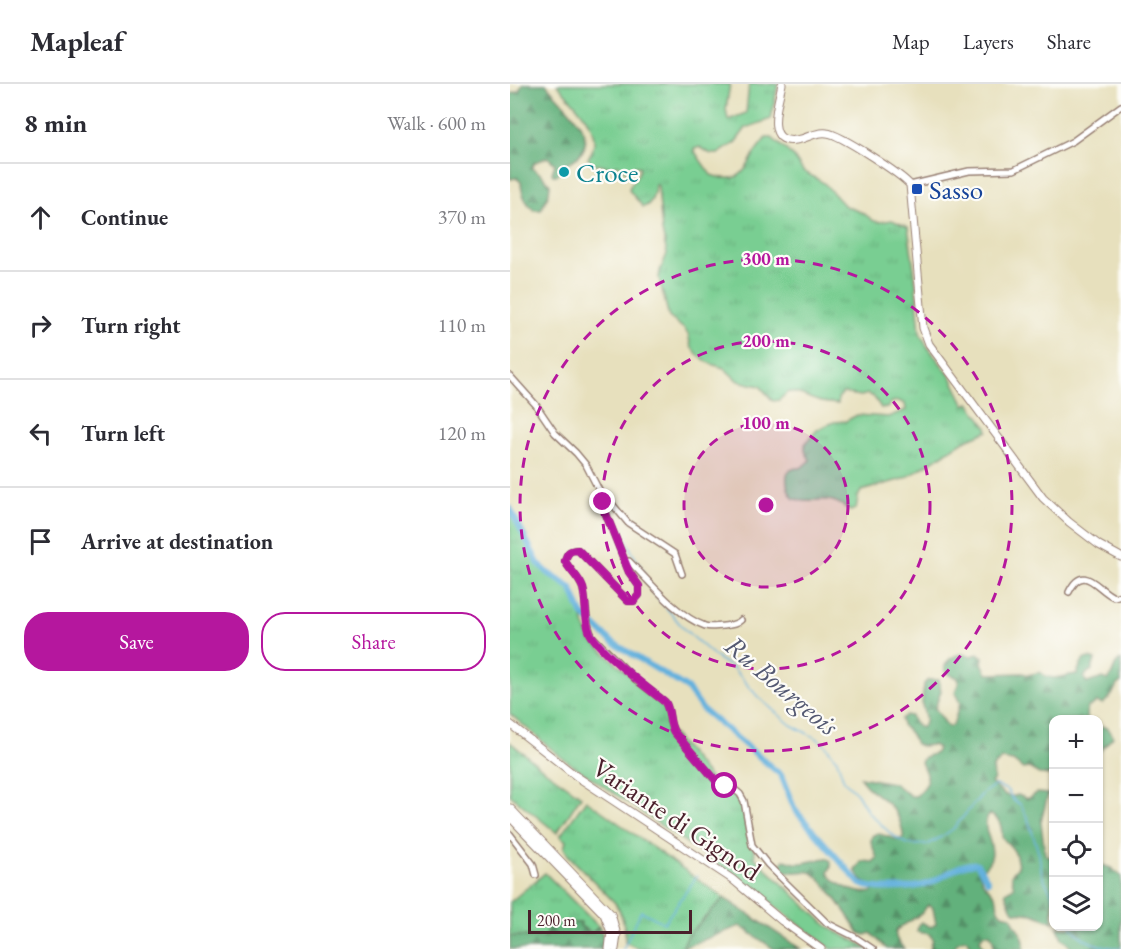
<!DOCTYPE html>
<html lang="en">
<head>
<meta charset="utf-8">
<style>
  :root { --surface:#fff; --page:#f7f7f7; --text:#2b2b33; --muted:#7c7c81; --line:#e1e1e2; --accent:#b5179e }
  body { margin:0; font-family:"EB Garamond",serif; background:var(--page); color:var(--text) }
  .controls { position:absolute; right:18px; bottom:18px; display:grid; overflow:hidden; border-radius:12px; box-shadow:0 2px 4px #0004 }
  .controls button { width:54px; height:54px; display:grid; place-items:center; padding:0; border:0; border-bottom:2px solid var(--line); background:var(--surface); color:var(--text); font:30px sans-serif }
  .scale { position:absolute; left:18px; bottom:15px; width:164px; box-sizing:border-box; padding-left:6px; border:3px solid #4a1f2b; border-top:0; font-size:16px; line-height:21px; white-space:nowrap; color:#4a1f2b; -webkit-text-stroke:4px #fdfcf7; paint-order:stroke }
  .stop { position:absolute; width:18px; height:18px; margin:-14px; border:4px solid #b5179e; border-radius:50%; background:#fff }
  .stop.end { background:#b5179e; border-color:#fff; box-shadow:0 2px 6px #0008 }
  .list { margin:0; padding:0; list-style:none }
  h2 { display:flex; justify-content:space-between; align-items:center; height:78px; margin:0; padding:0 24px; font-size:26px }
  h2 small { font-size:20px; font-weight:400; color:var(--muted) }
  .list li { display:grid; grid-template-columns:39px 1fr auto; gap:18px; align-items:center; box-sizing:border-box; height:108px; padding:0 24px; border-top:2px solid var(--line) }
  .list b { display:block; font-size:22px; white-space:nowrap }
  .list em { font-size:20px; font-style:normal; color:var(--muted) }
  .actions { display:flex; gap:12px; padding:18px 24px }
  .actions a { flex:1; padding:14px 0; border:2px solid var(--accent); border-radius:24px; text-align:center; font-size:21px; color:var(--accent) }
  .actions .main { background:var(--accent); color:#fff }
  .icon { flex:none; width:33px; height:33px; fill:none; stroke:currentColor; stroke-width:2; stroke-linecap:round; stroke-linejoin:round }
  .map { position:relative; flex:none; width:611px; height:865px; overflow:hidden }
  header { display:flex; align-items:center; gap:36px; box-sizing:border-box; height:84px; padding:0 30px; background:var(--surface); border-bottom:2px solid var(--line) }
  header strong { font-size:28px }
  nav { display:flex; gap:33px; margin-inline-start:auto; font-size:21px }
  main { display:flex }
  aside { flex:1; background:var(--surface) }
  .map>svg:first-child { display:block }
  .grass { fill:url(#grass-tufts); stroke:#62765e; stroke-width:1.5 }
  .forest { fill:url(#forest-firs); stroke:#566854; stroke-width:1.5 }
  .lines { fill:none; stroke-linecap:round; stroke-linejoin:round }
  .stream { stroke:#63b1dd; stroke-width:1.5 }
  .canal { stroke:#63b1dd; stroke-width:6 }
  .minor-casing { stroke:#988074; stroke-width:8 }
  .major-casing { stroke:#988074; stroke-width:9 }
  .minor { stroke:#fff; stroke-width:5 }
  .major { stroke:#fff; stroke-width:7 }
  .route { stroke:#b5179e; stroke-width:8 }
  .ring { fill:none; stroke:#b5179e; stroke-width:3; stroke-dasharray:10 8 }
  .culture-dot { fill:#0f9aa8; stroke:#fdfcf7; stroke-width:2 }
  .transit-dot { fill:#1a4fb4; stroke:#fdfcf7; stroke-width:2 }
  .labels { text-anchor:middle; dominant-baseline:central; stroke-width:4.5; stroke-linejoin:round; paint-order:stroke }
  .culture-label { font-size:27px; fill:#0d838f; stroke:#fdfcf7; text-anchor:start }
  .transit-label { font-size:27px; fill:#164399; stroke:#fdfcf7; text-anchor:start }
  .street-label { font-size:27px; fill:#4a1f2b; stroke:#fdfcf7 }
  .water-label { font-size:28px; font-style:italic; fill:#545972; stroke:#fdfcf7 }
  .centre { fill:#b5179e; stroke:#fdfcf7; stroke-width:3 }
  .ring-label { font-size:18px; text-anchor:middle; font-weight:bold; fill:#b5179e; stroke:#fdfcf7; stroke-width:4.5; stroke-linejoin:round; paint-order:stroke }
</style>
</head>
<body>
<header>
<strong>Mapleaf</strong>
<nav><a>Map</a><a>Layers</a><a>Share</a></nav>
</header>
<main>
<aside>
<h2>8 min<small>Walk · 600 m</small></h2>
<ul class="list">
<li><svg class="icon" aria-label="ahead" viewBox="0 0 24 24"><path d="M12 20V5M6 11l6-6 6 6"/></svg><div><b>Continue</b></div><em>370 m</em></li>
<li><svg class="icon" aria-label="right" viewBox="0 0 24 24"><path d="M7 20v-9h11M14 6l5 5-5 5"/></svg><div><b>Turn right</b></div><em>110 m</em></li>
<li><svg class="icon" aria-label="left" viewBox="0 0 24 24"><path d="M17 20v-9H6M10 6l-5 5 5 5"/></svg><div><b>Turn left</b></div><em>120 m</em></li>
<li><svg class="icon" aria-label="arrive" viewBox="0 0 24 24"><path d="M6 21V4h12l-3 4 3 4H6"/></svg><div><b>Arrive at destination</b></div></li>
</ul>
<div class="actions"><a class="main">Save</a><a>Share</a></div>
</aside>
<div class="map">
<svg width="611" height="865" viewBox="0 0 611 865">
  <defs>
    <pattern id="grass-tufts" width="24" height="20" patternUnits="userSpaceOnUse" patternTransform="scale(1.5)"><rect width="24" height="20" fill="#79ce92"/><path d="M3 7l-1-3M5 7V3M7 7l1-3M15 17l-1-3M17 17v-4M19 17l1-3" fill="none" stroke="#6ab07e"/></pattern>
    <pattern id="forest-firs" width="22" height="20" patternUnits="userSpaceOnUse" patternTransform="scale(1.5)"><rect width="22" height="20" fill="#62b17c"/><path d="M5 1l3.5 6h-7zM16 11l3.5 6h-7z" fill="#538f66"/></pattern>
  </defs>
  <rect width="100%" height="100%" fill="#fdfcf7"/>
  <filter id="ink" filterUnits="userSpaceOnUse"><feTurbulence type="fractalNoise" baseFrequency=".0167" numOctaves="2"/><feDisplacementMap in="SourceGraphic" scale="12" xChannelSelector="R" yChannelSelector="G"/><feConvolveMatrix kernelMatrix="1 2 1 2 8 2 1 2 1" color-interpolation-filters="sRGB"/></filter>
  <filter id="wash" filterUnits="userSpaceOnUse"><feTurbulence type="fractalNoise" baseFrequency=".008" numOctaves="4" result="noise"/><feDisplacementMap in="SourceGraphic" scale="24" xChannelSelector="R" yChannelSelector="G"/><feGaussianBlur stdDeviation="1.35" result="paint"/><feColorMatrix in="noise" values="0 0 0 0 0 0 0 0 0 0 0 0 0 0 0 0 0 1.4 0 .05"/><feComposite in="paint" operator="in"/></filter>
  <g filter="url(#wash)">
    <rect width="100%" height="100%" fill="#e7e0bd"/>
    <!-- grass -->
    <g class="grass">
      <path d="M47 0H220L216 25 218 36 236 29 239 0H268L261 35 236 44 225 59 208 70H201L190 63 184 65C186 71 197 85 201 91 227 100 234 91 244 70 247 64 252 59 256 54H262L283 72 293 87 314 99 335 122 353 129 364 137 370 138 382 136 398 143 405 192 410 249 417 262 441 293 455 321 459 319 477 343 478 347 454 357 396 394 351 407 348 413 346 425 340 427C318 408 310 420 284 415 276 405 270 382 291 384L300 376 295 367V360L307 346 324 338 336 337 347 331 378 333 396 326 395 320 389 317 382 318 377 324H371L364 313 358 310 351 312 333 309 328 314V320C322 319 313 319 308 317 297 314 290 308 278 308L269 316 263 317 250 302 228 297 214 284 201 280 189 272 181 263 178 250 174 245 159 233 149 194 150 187 157 170 152 147 148 102 145 100C145 109 142 121 133 123L119 106C120 97 130 93 130 83L124 82 116 88 108 81 99 83 80 79 78 74C98 48 63 19 47 0Z"/>
      <path d="M0 426 25 478 39 492 62 506 80 556 155 622 158 635 156 641 161 648 207 702 221 707 232 719 239 756 245 769 244 773 315 840 325 847 360 865H322L229 795 51 673 0 630Z"/>
      <path d="M0 658 29 682 71 712 47 749 0 711Z"/>
      <path d="M76 716 214 814 178 851 171 865H129L115 858C116 844 113 831 105 819L58 771 54 764 56 757 50 752Z"/>
      <path d="M35 789 89 843 81 849 70 842 71 839 40 838 37 853 0 852V818Z"/>
    </g>
    <!-- forest -->
    <g class="forest">
      <path d="M13 0H36C54 23 104 61 53 81L48 91H43L42 89 45 80 38 73 25 78 22 84 32 91 40 100 39 109 31 126H24C16 119 11 109 11 98L6 94 0 95V10L9 7Z"/>
      <path d="M451 570 462 572 468 570 473 573 472 579 477 590 513 589 518 591 530 588C542 599 553 591 567 590 571 580 572 570 585 576L582 586 577 589 574 594 577 599 593 594 598 596C604 590 603 579 611 576V598L607 601 602 611 593 620 587 618 577 624 576 632 578 635 544 636 543 695 541 691 529 690 519 684 513 685 503 677 492 675 483 683 484 695 481 699C489 706 496 716 508 711L517 715 527 709 538 710 531 738 535 770 543 775V838L523 830 505 828 501 824 495 808 504 803 501 791 508 783C505 763 503 766 492 753 492 742 490 734 479 730 466 748 498 768 470 787 469 801 484 805 487 816 488 821 486 826 492 830 495 831 499 831 502 833 505 847 516 849 514 865H484L483 855 480 850H474L470 855 474 865H460V860L456 855C449 856 446 858 444 865H420L423 855 419 850 407 848 408 842 411 838 421 843 426 840 423 824 418 821 411 830 386 846C384 855 389 858 394 865H377L361 849 355 851 349 849C342 838 311 790 300 788 290 786 282 791 272 786L270 781 274 776C279 776 283 780 288 779 298 779 307 775 317 774L321 777V783L318 788C324 801 348 811 362 808L363 803 352 797 345 786 352 777 363 778 367 774 361 758 362 752 367 749 388 756 393 754C394 747 391 742 389 735 379 713 356 708 350 693L383 699 401 712H406C423 696 418 696 411 678L414 673 426 669 428 664 423 661 411 662 406 660 400 649 392 641 391 635 396 631 401 632 407 642 412 644C419 635 413 630 412 620 412 613 414 607 414 600L418 596H429L431 607 425 624 438 643 443 641 450 619 445 609 449 598 447 593C426 590 435 573 451 570Z"/>
      <path d="M589 642 598 644 603 653 589 668Z"/>
      <path d="M589 780 601 784 611 792V865H561L557 858 552 855 548 843 588 842Z"/>
      <path d="M214 814 291 865H264L230 842 172 864 178 851Z"/>
      <path d="M40 838 71 839 70 842 81 849 89 843 93 851V865H0V852L36 853Z"/>
    </g>
    <g class="lines">
      <!-- stream -->
      <g class="stream">
        <path d="M109 439 123 470 135 490"/>
        <path d="M143 508 175 546 207 574 224 585 249 614 281 641 308 655 315 661 327 676 334 697 347 709 358 728 381 750 395 759 403 761 419 760 431 753 443 745 473 709 485 701 497 706 504 717 510 720 518 735 529 770 532 791 544 814"/>
        <path d="M561 842C573 859 591 864 611 864"/>
        <path d="M113 865 131 827 154 839 187 792"/>
      </g>
      <!-- canal -->
      <path class="canal" d="M0 424 28 479 38 489 61 504 72 530 102 558 177 604 192 625 271 691 285 726 350 800C365 807 404 805 420 799 437 792 449 778 467 780L478 797"/>
    </g>
  </g>
  <g filter="url(#ink)">
    <g class="lines">
      <!-- minor casing -->
      <g class="minor-casing">
        <g id="minor">
          <path d="M400 101 459 87 504 86 563 57 611 22"/>
          <path d="M0 292 26 321 45 349 66 369 76 381 94 416"/>
          <path d="M116 478 119 477C140 498 167 532 195 542 201 544 207 542 213 542 220 541 226 541 231 536"/>
          <path d="M172 490 165 470 118 439 98 415 94 416 92 420 119 488 129 502V511L124 517H118L68 466C59 466 57 469 55 477 60 487 70 494 73 505 77 521 75 538 82 552L125 595 155 618C161 627 158 638 164 648L209 700 224 705 230 710 234 717 242 761 258 781 317 839 345 853 363 865"/>
          <path d="M559 508C574 477 588 507 604 513L611 511"/>
          <path d="M0 750 23 780 26 791"/>
        </g>
      </g>
      <!-- major casing -->
      <g class="major-casing">
        <g id="major">
          <path d="M272 0C269 16 253 61 286 56 297 55 306 47 317 49 330 50 392 91 400 101L413 244 419 260 533 414 559 438 589 461 611 473"/>
          <path d="M0 640 66 692 222 795 272 837 311 865"/>
          <path d="M0 724 101 830 107 851 105 865"/>
          <path d="M0 733 94 830 101 848 99 865"/>
        </g>
      </g>
      <!-- minor -->
      <use href="#minor" class="minor"/>
      <!-- major -->
      <use href="#major" class="major"/>
    </g>
  </g>
  <g class="lines" filter="url(#ink)">
    <!-- route -->
    <path class="route" d="M93 418 94 425 119 488 129 502V511L124 517H118L68 466C59 466 57 469 55 477 60 487 69 493 73 504 77 518 74 536 80 549 92 570 135 602 155 618 161 627 158 638 164 648L209 700 215 702"/>
  </g>
  <!-- distance rings -->
  <circle cx="256" cy="421" r="82" fill="#b5179e" fill-opacity=".12"/>
  <g class="ring">
    <circle cx="256" cy="421" r="82"/>
    <circle cx="256" cy="421" r="164"/>
    <circle cx="256" cy="421" r="246"/>
  </g>
  <!-- markers -->
  <circle class="culture-dot" cx="54" cy="88" r="6"/>
  <rect class="transit-dot" x="401" y="99" width="12" height="12" rx="3"/>
  <g class="labels">
    <!-- culture labels -->
    <g class="culture-label">
      <text x="66" y="88">Croce</text>
    </g>
    <!-- transit labels -->
    <g class="transit-label">
      <text x="419" y="105">Sasso</text>
    </g>
    <!-- street labels -->
    <g class="street-label">
      <text transform="translate(167 735) rotate(34)">Variante di Gignod</text>
    </g>
    <!-- water labels -->
    <g class="water-label">
      <text transform="translate(272 601) rotate(40)">Ru Bourgeois</text>
    </g>
  </g>
  <circle cx="256" cy="421" r="9" class="centre"/>
  <g class="ring-label">
    <text x="256" y="181">300 m</text>
    <text x="256" y="263">200 m</text>
    <text x="256" y="345">100 m</text>
  </g>
</svg>
<div class="controls">
<button>+</button>
<button>−</button>
<button><svg class="icon" aria-label="locate" viewBox="0 0 24 24"><circle cx="12" cy="12" r="6"/><path d="M12 2v4M12 18v4M2 12h4M18 12h4"/></svg></button>
<button><svg class="icon" aria-label="layers" viewBox="0 0 24 24"><path d="M12 4l9 5-9 5-9-5zM3 14l9 5 9-5"/></svg></button>
</div>
<div class="scale">200 m</div>
<div class="stop" style="left:215px;top:702px"></div>
<div class="stop end" style="left:93px;top:418px"></div>
</div>
</main>
</body>
</html>
